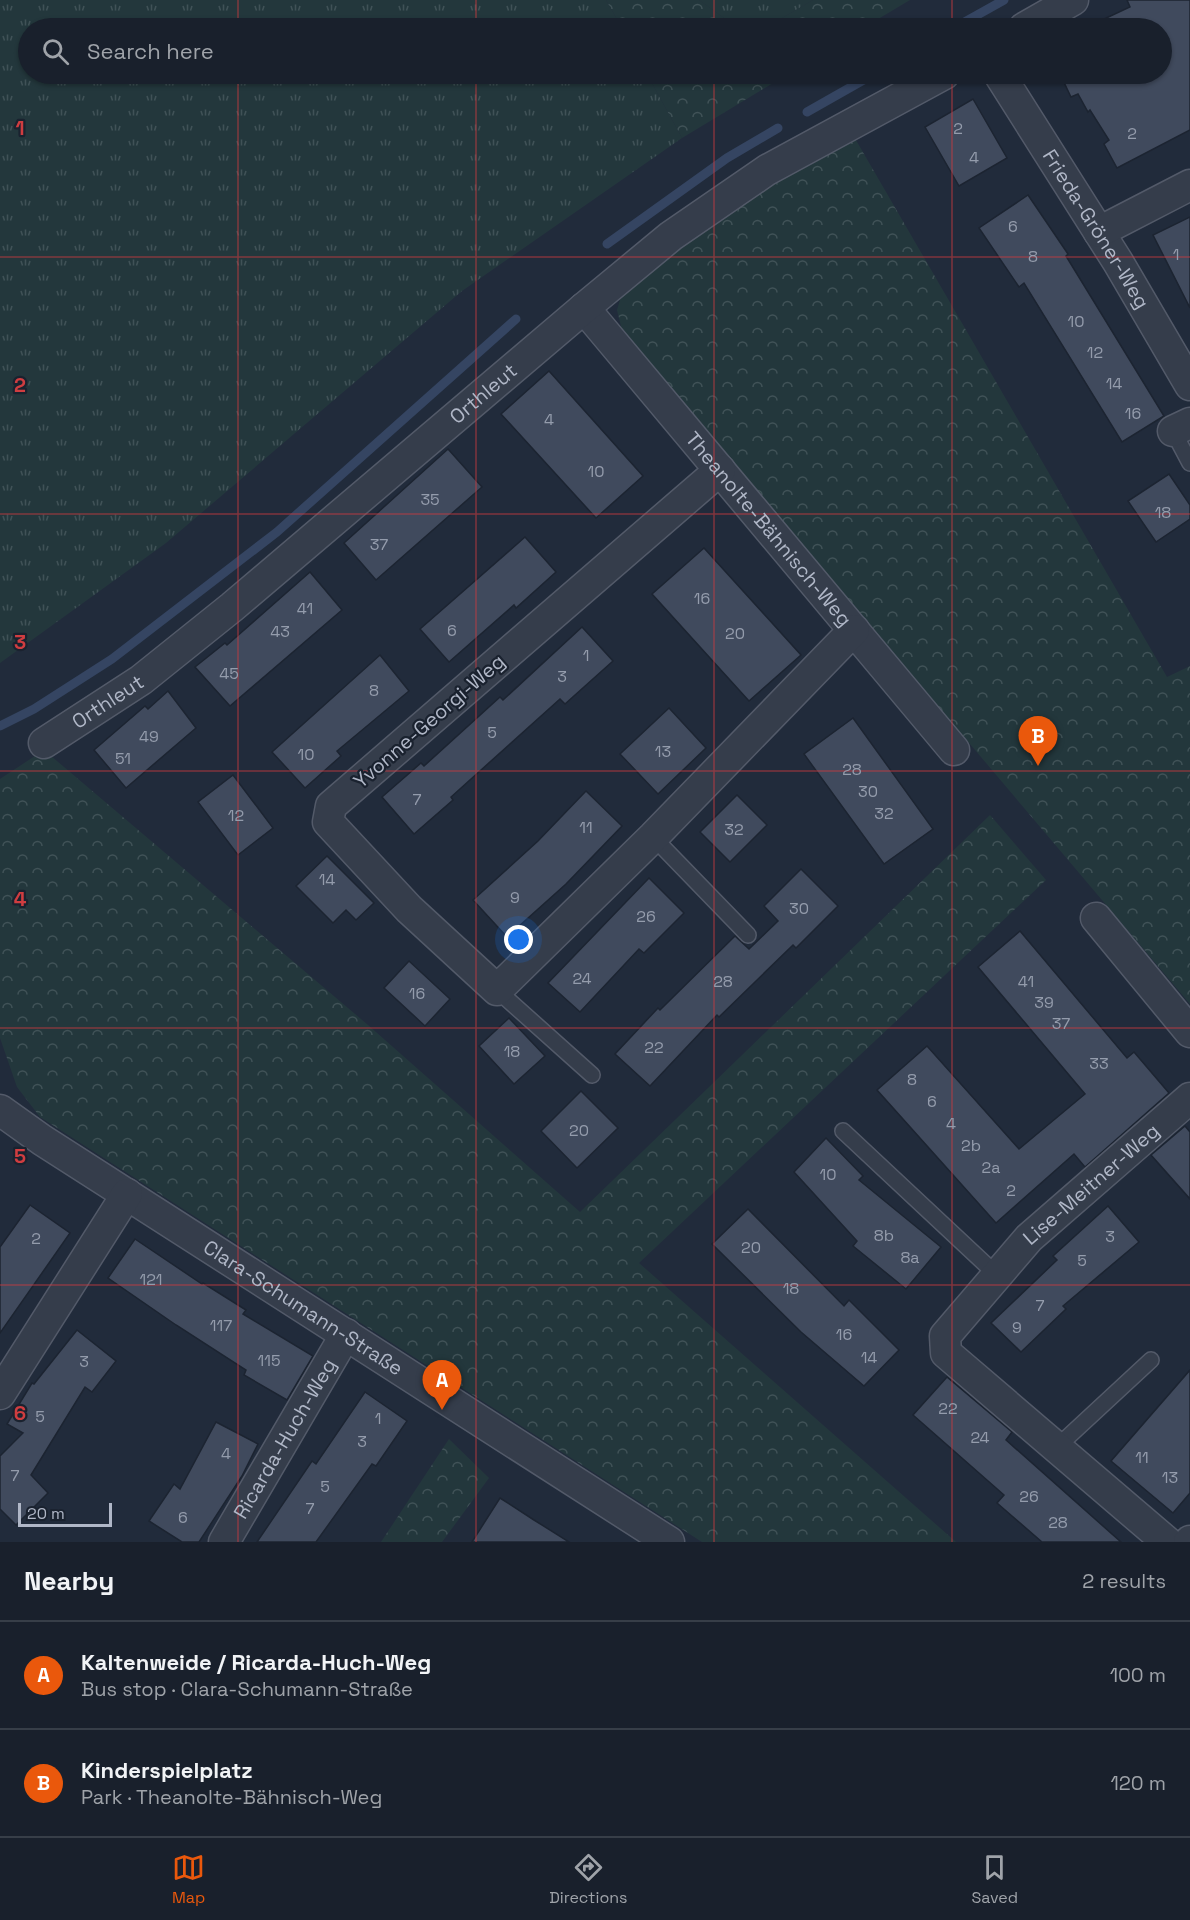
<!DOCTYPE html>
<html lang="en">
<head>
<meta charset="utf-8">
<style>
  :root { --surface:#19202c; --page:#262d38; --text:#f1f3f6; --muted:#9fa3a9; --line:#373e48; --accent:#ea580c }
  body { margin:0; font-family:"Space Grotesk",sans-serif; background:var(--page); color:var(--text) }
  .scale { position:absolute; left:18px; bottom:15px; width:94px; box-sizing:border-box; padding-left:6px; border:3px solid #b0b7c7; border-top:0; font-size:16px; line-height:21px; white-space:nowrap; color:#b0b7c7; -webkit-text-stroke:4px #1a222f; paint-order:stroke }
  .you { position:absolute; left:519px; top:940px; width:21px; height:21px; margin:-15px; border:4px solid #fff; border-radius:50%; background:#1a73e8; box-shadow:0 0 0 9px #1a73e833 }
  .badge { display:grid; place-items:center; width:39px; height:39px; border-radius:50%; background:var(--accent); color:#fff; font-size:20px; font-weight:700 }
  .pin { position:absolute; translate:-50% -50px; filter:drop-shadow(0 2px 3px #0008) }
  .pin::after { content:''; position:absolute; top:32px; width:21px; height:18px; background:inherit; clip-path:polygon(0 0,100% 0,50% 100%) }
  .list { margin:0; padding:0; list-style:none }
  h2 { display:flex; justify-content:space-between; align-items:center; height:78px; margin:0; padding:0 24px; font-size:26px }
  h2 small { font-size:20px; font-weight:400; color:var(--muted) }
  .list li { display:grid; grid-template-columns:39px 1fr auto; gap:18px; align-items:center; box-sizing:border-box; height:108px; padding:0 24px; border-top:2px solid var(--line) }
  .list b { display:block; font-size:22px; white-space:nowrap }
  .list p { margin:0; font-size:20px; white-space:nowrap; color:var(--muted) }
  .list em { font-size:20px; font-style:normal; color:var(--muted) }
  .icon { flex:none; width:33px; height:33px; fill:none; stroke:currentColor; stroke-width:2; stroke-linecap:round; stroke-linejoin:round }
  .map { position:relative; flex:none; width:1190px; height:1542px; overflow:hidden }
  .search { position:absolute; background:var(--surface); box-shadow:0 2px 4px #0004; left:18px; right:18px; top:18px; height:66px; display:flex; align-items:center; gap:15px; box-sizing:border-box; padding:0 21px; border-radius:33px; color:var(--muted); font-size:22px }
  .sheet { height:294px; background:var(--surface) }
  nav { display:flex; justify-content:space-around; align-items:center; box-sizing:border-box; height:84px; border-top:2px solid var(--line); background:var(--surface); font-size:16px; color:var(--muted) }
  nav a { display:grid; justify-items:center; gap:3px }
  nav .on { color:var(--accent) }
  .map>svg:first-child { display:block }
  .grass { fill:url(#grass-tufts) }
  .forest { fill:url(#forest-crowns) }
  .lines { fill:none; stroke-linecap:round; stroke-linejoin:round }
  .stream { stroke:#354562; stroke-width:9 }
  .building { fill:#404a5d; stroke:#1c2431; stroke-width:1.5 }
  .lane-casing { stroke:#535a69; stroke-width:18 }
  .street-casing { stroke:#535a69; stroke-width:33 }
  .lane { stroke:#353d4b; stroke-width:15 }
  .street { stroke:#353d4b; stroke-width:30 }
  .grid { fill:none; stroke:#d03d40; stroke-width:1.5; stroke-opacity:0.55 }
  .labels { text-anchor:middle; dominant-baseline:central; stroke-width:4.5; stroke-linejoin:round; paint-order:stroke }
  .number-label { font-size:16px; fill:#949cac }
  .street-label { font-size:20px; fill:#b0b7c7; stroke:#1a222f }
  .grid-label { font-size:20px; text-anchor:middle; font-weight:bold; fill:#d03d40; stroke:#1a222f; stroke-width:4.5; stroke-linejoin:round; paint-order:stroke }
</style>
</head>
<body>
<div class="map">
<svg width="1190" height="1542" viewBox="0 0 1190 1542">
  <defs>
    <pattern id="grass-tufts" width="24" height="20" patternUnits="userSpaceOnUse" patternTransform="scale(1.5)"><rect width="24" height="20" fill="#23373c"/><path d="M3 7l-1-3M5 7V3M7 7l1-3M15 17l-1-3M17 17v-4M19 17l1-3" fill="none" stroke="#405257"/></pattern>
    <pattern id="forest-crowns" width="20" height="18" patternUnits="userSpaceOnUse" patternTransform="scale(1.5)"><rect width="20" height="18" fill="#23373c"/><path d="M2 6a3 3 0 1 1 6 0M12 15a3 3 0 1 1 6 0" fill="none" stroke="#405257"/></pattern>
  </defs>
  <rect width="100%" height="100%" fill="#212b3b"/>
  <!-- grass -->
  <g class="grass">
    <path d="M0 0H606L622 28H28V74H647L682 138 462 291 166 543 0 663Z"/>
    <path d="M699 0H813L765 28H738Z"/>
  </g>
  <!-- forest -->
  <g class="forest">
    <path d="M606 0H699L738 28H622Z"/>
    <path d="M813 0H910L863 28H765Z"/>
    <path d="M647 74H788L682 138Z"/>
    <path d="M853 135 1167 677 1190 666V1004L623 334 617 310 624 287 765 187Z"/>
    <path d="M44 750 368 1025 580 1212 990 815 1046 880 639 1263 956 1542H702L40 1117 17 1087 0 1038V779Z"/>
    <path d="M449 1439 489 1478 442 1542H381Z"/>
  </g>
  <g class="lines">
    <!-- stream -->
    <g class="stream">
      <path d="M954 28 1004 0"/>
      <path d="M807 112 874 74"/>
      <path d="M607 244 727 158 778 128"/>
      <path d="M0 726 34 709 112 659 277 532 516 319"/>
    </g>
  </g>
  <!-- building -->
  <g class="building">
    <path d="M1127 0H1190V130L1117 168 1104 144 1109 140 1090 110 1088 112 1078 94 1071 97 1060 74H1161V28H1085L1130 7Z"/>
    <path d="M973 99 1007 158 959 186 925 127Z"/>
    <path d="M1028 195 1068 254 1066 256 1164 416 1122 442 1024 283 1019 287 979 228Z"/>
    <path d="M1190 217V308L1153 235Z"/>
    <path d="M549 371 643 476 596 518 501 414Z"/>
    <path d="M448 449 482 487 376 580 344 543Z"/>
    <path d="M1169 474 1190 505V519L1156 542 1128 501Z"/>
    <path d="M525 537 556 572 516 608 514 605 449 662 420 629Z"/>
    <path d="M704 548 801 655 749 701 652 594Z"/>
    <path d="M310 572 342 610 230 706 195 667 225 643 227 645Z"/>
    <path d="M582 627 613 661 565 704 560 699 451 797 453 800 414 834 382 797 421 763 424 766 500 697 503 700Z"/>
    <path d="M380 655 409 691 337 751 341 756 305 788 272 752Z"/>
    <path d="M168 691 196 728 126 788 94 750 145 706 148 709Z"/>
    <path d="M669 708 706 748 658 794 620 754Z"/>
    <path d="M853 718 933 829 884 864 804 754Z"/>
    <path d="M233 775 273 828 238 855 198 802Z"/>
    <path d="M586 791 622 826 566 884 507 937 473 900 538 841Z"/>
    <path d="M737 795 767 825 730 862 700 832Z"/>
    <path d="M327 856 374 903 356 920 346 910 333 923 296 886Z"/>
    <path d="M801 869 838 906 796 948 793 945 719 1017 717 1015 650 1086 615 1054 658 1008 660 1010 735 936 749 949 778 921 764 906Z"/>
    <path d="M649 878 684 913 644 953 639 949 580 1012 548 983Z"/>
    <path d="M1020 931 1127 1058 1134 1052 1169 1093 1085 1167 1074 1154 996 1223 877 1090 927 1046 1019 1149 1085 1094 978 967Z"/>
    <path d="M409 961 450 999 425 1026 384 988Z"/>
    <path d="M509 1018 545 1056 514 1084 479 1046Z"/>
    <path d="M581 1091 618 1128 577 1168 541 1131Z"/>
    <path d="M1185 1126 1190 1132V1199L1151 1155Z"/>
    <path d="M826 1138 863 1176 859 1180 941 1247 906 1289 853 1246 857 1241 794 1172Z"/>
    <path d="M30 1205 70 1233 0 1333V1247Z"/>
    <path d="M1108 1206 1139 1242 1063 1306 1066 1309 1021 1352 991 1323 1057 1260 1053 1256Z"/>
    <path d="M748 1209 844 1306 849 1300 899 1350 864 1386 801 1332 712 1244Z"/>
    <path d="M135 1239 202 1284 203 1283 246 1310 243 1314 313 1356 287 1400 244 1375 246 1370 176 1325 108 1278Z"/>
    <path d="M77 1330 116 1361 92 1392 85 1387 31 1475 48 1493 16 1525 0 1509V1456L23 1433 7 1424 32 1383 34 1384Z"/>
    <path d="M1190 1370V1493L1173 1513 1111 1461Z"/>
    <path d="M947 1377 1012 1432 1006 1440 1121 1542H1042L997 1503 1004 1495 913 1415Z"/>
    <path d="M365 1392 407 1421 376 1466 372 1464 316 1542H257L312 1461 316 1464Z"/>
    <path d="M216 1422 258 1444 242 1476 199 1542H182L149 1521 174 1484 180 1489Z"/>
    <path d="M500 1498 534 1520 569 1542H472Z"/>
  </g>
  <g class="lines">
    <!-- lane casing -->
    <g class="lane-casing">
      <g id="lane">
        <path d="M1173 431 1190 463"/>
        <path d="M653 837 748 935"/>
        <path d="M497 990 592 1075"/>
        <path d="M843 1131 997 1275"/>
        <path d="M1056 1448 1151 1360"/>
      </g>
    </g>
    <!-- street casing -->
    <g class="street-casing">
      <g id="street">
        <path d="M1024 28 1073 0"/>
        <path id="s1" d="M999 74 1118 262 1190 385"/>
        <path d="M1099 232 1190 185"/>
        <path id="s2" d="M584 308 954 750"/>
        <path d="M1173 431 1190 423"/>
        <path d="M720 470 331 806 328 822 409 909 497 990 653 837 854 630"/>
        <path id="s3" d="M44 743 141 680 232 607 584 308 671 236 767 170 944 74"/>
        <path d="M1096 918 1190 1032"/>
        <path id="s4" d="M0 1110 42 1140 669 1542"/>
        <path d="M0 1394 127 1194"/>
        <path id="s5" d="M224 1542 346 1334"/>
        <path id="s6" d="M1167 1542 946 1353 945 1336 1029 1238 1190 1098"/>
        <path d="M1189 1542 1190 1541"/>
      </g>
    </g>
    <!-- lane -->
    <use href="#lane" class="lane"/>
    <!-- street -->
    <use href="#street" class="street"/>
  </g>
  <!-- grid -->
  <path class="grid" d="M238 0V28M476 0V28M714 0V28M952 0V28M238 74V1542M476 74V1542M714 74V1542M952 74V1542M0 257H1190M0 514H1190M0 771H1190M0 1028H1190M0 1285H1190"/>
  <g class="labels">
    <!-- number labels -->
    <g class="number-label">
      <text x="958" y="128">2</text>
      <text x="1132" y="133">2</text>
      <text x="974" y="157">4</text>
      <text x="1013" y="226">6</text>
      <text x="1176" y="254">1</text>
      <text x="1033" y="256">8</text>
      <text x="1076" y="321">10</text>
      <text x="1095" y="352">12</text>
      <text x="1114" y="383">14</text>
      <text x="1133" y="413">16</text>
      <text x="549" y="419">4</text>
      <text x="596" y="471">10</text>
      <text x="430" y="499">35</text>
      <text x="1163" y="512">18</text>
      <text x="379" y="544">37</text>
      <text x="702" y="598">16</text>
      <text x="305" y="608">41</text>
      <text x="452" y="630">6</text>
      <text x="280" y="631">43</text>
      <text x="735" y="633">20</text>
      <text x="586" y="655">1</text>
      <text x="229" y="673">45</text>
      <text x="562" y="676">3</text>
      <text x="374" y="690">8</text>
      <text x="492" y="732">5</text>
      <text x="149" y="736">49</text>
      <text x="663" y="751">13</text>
      <text x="306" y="754">10</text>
      <text x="123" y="758">51</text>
      <text x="852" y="769">28</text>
      <text x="868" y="791">30</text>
      <text x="417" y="799">7</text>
      <text x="884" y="813">32</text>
      <text x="236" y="815">12</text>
      <text x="586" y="827">11</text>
      <text x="734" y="829">32</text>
      <text x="327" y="879">14</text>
      <text x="515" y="897">9</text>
      <text x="799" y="908">30</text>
      <text x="646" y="916">26</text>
      <text x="582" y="978">24</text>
      <text x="723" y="981">28</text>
      <text x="1026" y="981">41</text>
      <text x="417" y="993">16</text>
      <text x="1044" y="1002">39</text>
      <text x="1061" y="1023">37</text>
      <text x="654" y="1047">22</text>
      <text x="512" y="1051">18</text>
      <text x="1099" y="1063">33</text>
      <text x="912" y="1079">8</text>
      <text x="932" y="1101">6</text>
      <text x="951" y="1123">4</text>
      <text x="579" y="1130">20</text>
      <text x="971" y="1145">2b</text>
      <text x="991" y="1167">2a</text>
      <text x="828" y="1174">10</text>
      <text x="1011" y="1190">2</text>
      <text x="884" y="1235">8b</text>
      <text x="1110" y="1236">3</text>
      <text x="36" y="1238">2</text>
      <text x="751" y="1247">20</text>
      <text x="910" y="1257">8a</text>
      <text x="1082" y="1260">5</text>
      <text x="151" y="1279">121</text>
      <text x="791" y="1288">18</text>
      <text x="1040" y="1305">7</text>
      <text x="221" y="1325">117</text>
      <text x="1017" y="1327">9</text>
      <text x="844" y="1334">16</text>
      <text x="869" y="1357">14</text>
      <text x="269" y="1360">115</text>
      <text x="84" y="1361">3</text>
      <text x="948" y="1408">22</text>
      <text x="40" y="1416">5</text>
      <text x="378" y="1418">1</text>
      <text x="980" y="1437">24</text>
      <text x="362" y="1441">3</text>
      <text x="226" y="1453">4</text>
      <text x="1142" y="1457">11</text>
      <text x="15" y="1475">7</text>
      <text x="1170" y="1477">13</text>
      <text x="325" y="1486">5</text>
      <text x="1029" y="1496">26</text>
      <text x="310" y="1508">7</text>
      <text x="183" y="1517">6</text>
      <text x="1058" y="1522">28</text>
    </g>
    <!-- street labels -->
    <g class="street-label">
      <text stroke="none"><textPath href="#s1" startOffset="183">Frieda-Gröner-Weg</textPath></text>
      <text stroke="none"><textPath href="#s3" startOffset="562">Orthleut</textPath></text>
      <text stroke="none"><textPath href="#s2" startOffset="288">Theanolte-Bähnisch-Weg</textPath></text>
      <text stroke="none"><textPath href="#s3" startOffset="76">Orthleut</textPath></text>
      <text transform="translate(429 721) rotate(-41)">Yvonne-Georgi-Weg</text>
      <text stroke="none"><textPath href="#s6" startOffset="519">Lise-Meitner-Weg</textPath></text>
      <text stroke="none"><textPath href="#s4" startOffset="362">Clara-Schumann-Straße</textPath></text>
      <text stroke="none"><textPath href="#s5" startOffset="120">Ricarda-Huch-Weg</textPath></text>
    </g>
  </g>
  <g class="grid-label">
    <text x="20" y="135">1</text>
    <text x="20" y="392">2</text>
    <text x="20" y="649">3</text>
    <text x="20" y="906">4</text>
    <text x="20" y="1163">5</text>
    <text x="20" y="1420">6</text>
  </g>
</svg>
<div class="scale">20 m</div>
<div class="you"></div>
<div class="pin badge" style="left:442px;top:1410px">A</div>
<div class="pin badge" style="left:1038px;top:766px">B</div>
<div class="search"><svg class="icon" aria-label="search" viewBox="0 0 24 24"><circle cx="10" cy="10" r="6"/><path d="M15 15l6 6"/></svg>Search here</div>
</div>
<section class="sheet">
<h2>Nearby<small>2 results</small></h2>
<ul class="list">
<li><span class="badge">A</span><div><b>Kaltenweide / Ricarda-Huch-Weg</b><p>Bus stop · Clara-Schumann-Straße</p></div><em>100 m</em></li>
<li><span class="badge">B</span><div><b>Kinderspielplatz</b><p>Park · Theanolte-Bähnisch-Weg</p></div><em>120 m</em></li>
</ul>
</section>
<nav>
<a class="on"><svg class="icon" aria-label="map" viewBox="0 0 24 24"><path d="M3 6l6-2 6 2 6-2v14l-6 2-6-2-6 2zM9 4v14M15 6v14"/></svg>Map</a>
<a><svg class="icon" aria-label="directions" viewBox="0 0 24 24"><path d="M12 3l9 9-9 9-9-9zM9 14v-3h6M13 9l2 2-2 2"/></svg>Directions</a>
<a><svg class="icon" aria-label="saved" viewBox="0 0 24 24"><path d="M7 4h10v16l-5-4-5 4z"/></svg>Saved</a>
</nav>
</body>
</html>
